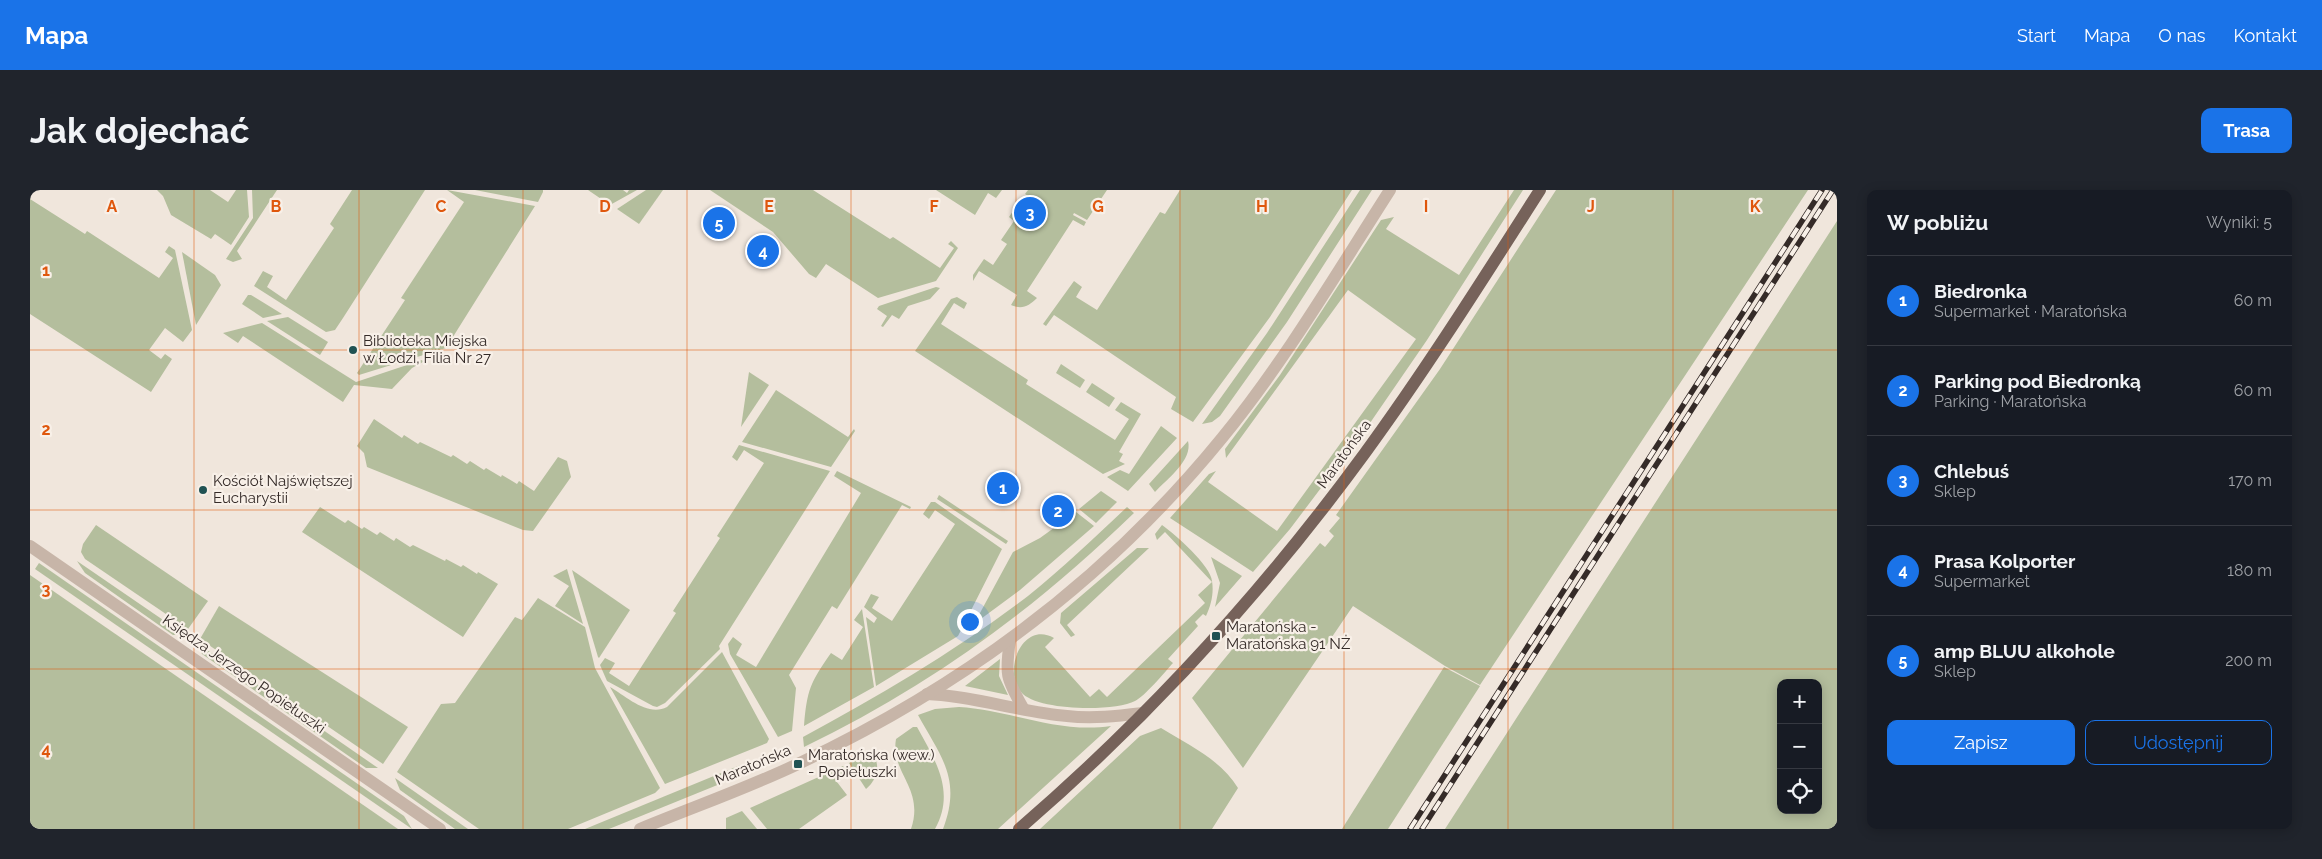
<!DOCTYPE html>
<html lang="pl">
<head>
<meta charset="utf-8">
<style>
  :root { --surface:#171b24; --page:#20242c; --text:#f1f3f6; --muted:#9ea1a6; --line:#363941; --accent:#1a73e8 }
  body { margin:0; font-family:Raleway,sans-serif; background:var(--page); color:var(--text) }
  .controls { position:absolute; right:15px; bottom:15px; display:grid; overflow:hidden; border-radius:10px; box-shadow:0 2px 12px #0003 }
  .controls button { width:45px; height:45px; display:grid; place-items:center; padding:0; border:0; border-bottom:1px solid var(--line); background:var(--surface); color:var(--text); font:25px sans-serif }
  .you { position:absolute; left:939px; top:431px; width:18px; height:18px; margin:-12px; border:4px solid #fff; border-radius:50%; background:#1a73e8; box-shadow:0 0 0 8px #1a73e833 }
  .badge { display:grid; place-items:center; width:32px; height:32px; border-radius:50%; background:var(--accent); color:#fff; font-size:16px; font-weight:700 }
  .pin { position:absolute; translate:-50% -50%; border:2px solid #fff; box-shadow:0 1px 5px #0006 }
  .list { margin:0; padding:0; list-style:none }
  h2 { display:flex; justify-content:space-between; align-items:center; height:65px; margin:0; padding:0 20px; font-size:21px }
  h2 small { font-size:16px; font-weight:400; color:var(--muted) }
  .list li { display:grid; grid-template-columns:32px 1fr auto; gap:15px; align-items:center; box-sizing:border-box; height:90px; padding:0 20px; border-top:1px solid var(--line) }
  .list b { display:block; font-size:19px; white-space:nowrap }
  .list p { margin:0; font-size:16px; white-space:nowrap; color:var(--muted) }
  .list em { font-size:16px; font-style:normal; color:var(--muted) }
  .actions { display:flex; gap:10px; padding:15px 20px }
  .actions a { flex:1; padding:11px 0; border:1px solid var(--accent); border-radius:10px; text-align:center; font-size:18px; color:var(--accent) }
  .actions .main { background:var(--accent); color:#fff }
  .icon { flex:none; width:28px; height:28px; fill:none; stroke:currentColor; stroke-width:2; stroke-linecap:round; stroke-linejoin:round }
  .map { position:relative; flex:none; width:1807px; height:639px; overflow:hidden; border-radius:10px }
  header { display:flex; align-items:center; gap:30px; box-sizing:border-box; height:70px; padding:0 25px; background:var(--accent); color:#fff }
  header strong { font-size:24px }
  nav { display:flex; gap:28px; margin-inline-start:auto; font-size:18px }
  .intro { display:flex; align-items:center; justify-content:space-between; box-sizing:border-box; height:120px; padding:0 30px }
  h1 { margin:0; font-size:35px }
  .button { padding:12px 22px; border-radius:10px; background:var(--accent); color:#fff; font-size:18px; font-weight:700 }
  main { display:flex; gap:30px; padding:0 30px }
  aside { flex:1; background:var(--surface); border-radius:10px; box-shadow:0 2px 12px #0003 }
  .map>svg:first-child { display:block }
  .green { fill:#b4be9d; fill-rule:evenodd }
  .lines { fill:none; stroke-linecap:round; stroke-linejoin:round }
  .minor { stroke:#c7b5a8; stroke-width:12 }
  .major { stroke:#76625a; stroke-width:12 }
  .rail-casing { stroke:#352b28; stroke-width:5.5 }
  .rail { stroke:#f8f0e8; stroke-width:4; stroke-dasharray:11; stroke-linecap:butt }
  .grid { fill:none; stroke:#df570d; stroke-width:1; stroke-opacity:0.55 }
  .poi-dot { fill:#205253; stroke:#f8f0e8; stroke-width:2 }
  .labels { text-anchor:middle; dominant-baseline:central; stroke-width:4.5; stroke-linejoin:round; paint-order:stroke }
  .poi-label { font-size:15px; fill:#352b28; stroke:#f8f0e8; text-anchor:start }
  .street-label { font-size:15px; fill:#352b28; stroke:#f8f0e8 }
  .grid-label { font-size:16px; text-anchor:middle; font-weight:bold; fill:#df570d; stroke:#f8f0e8; stroke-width:4.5; stroke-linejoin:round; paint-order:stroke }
</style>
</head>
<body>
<header>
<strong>Mapa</strong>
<nav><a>Start</a><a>Mapa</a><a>O nas</a><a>Kontakt</a></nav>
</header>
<div class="intro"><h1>Jak dojechać</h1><a class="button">Trasa</a></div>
<main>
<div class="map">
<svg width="1807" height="639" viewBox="0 0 1807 639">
  <rect width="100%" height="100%" fill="#f0e6dc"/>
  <!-- green -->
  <g class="green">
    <path d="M127 0H180L198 12 206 0H217L219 27 201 55 185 44 181 49 141 25 133 6Z"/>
    <path d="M222 0H247L207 61 212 69 203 72 196 69 223 28Z"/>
    <path d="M322 0H395L313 128 305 140 296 142 224 96 233 81 243 86 237 97 256 110 304 38 300 34Z"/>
    <path d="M417 0 505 16 416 158 329 185 327 183 375 110 371 108 434 12Z"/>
    <path d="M445 0H513V2L508 12Z"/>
    <path d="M558 0H593L597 3 599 0H607L580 15Z"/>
    <path d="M616 0H633L609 34 587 19Z"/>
    <path d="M680 0H783L860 49 863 47 910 78 924 58 918 54 921 51 928 58 906 91 848 108 796 74 786 88 779 84 743 42Z"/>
    <path d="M906 0H972L966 8 958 3 945 25Z"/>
    <path d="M998 0H1077L1057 30 1044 23 1043 25 1056 32 1054 36 1043 30 997 101 1007 108C999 116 992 120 981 115L987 105 949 81 943 91V85L954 69 963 75 977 54 971 50 984 31 979 27 983 21 1004 35 1013 23 1009 20 1012 15 995 4Z"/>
    <path d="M1150 0H1322L1240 127 1163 232 1141 219 1146 207 1024 125 1016 136 1013 134 1044 91 1052 97 1046 107 1067 120 1130 22 1135 24Z"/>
    <path d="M1330 0H1342L1257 132 1190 226 1182 232 1172 234 1237 143Z"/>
    <path d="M1484 0H1493L1397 150 1340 233 1260 339 1223 382 1140 328 1179 284 1186 281 1178 292 1247 341 1386 149 1318 100 1196 268 1195 259 1250 185 1351 30 1364 27 1356 39 1429 85Z"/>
    <path d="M1526 0H1778L1450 495 1415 476 1323 416 1213 578 1162 508 1290 353 1295 357 1304 346 1299 341 1310 328 1306 325 1410 179Z"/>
    <path d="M0 9 55 44 57 41 129 88 143 68 135 62 139 56 145 60 162 140 153 152 135 138 119 160 131 169 135 164 142 169 121 202 0 124Z"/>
    <path d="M1807 31V639H1415ZM1751 493H1788V620H1751Z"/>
    <path d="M152 62 185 85 191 95 166 135Z"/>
    <path d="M906 97 910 98 900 109 878 116 869 129 862 125 853 137 851 136 857 126 847 119 849 116Z"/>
    <path d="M218 105H221L252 124 233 128 212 114Z"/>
    <path d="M927 107 937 113 934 119 924 113 911 134 998 190 996 194 1085 250 1099 229 1085 220 1091 212 1111 224 1089 262 1093 264 1089 271 1095 274 1073 284 885 161 921 109Z"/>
    <path d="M258 127 298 152 290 165 237 131Z"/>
    <path d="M232 133 326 192 392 170 393 172 382 178 362 199 324 195 313 212 213 146 208 153 193 143Z"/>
    <path d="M1031 174 1055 190 1050 198 1026 183Z"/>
    <path d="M719 182 739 195 711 237Z"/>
    <path d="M1062 193 1085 208 1079 217 1056 202Z"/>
    <path d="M746 200 818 247 824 239 825 241 801 277 712 252Z"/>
    <path d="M344 229 372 248 374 245 388 254 390 252 421 267 423 265 437 274 440 271 454 280 456 278 471 287 472 285 487 294 489 291 504 301 528 267 537 271 541 287 503 341 493 340 337 277 334 263 327 256Z"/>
    <path d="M1131 236 1147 248 1098 301 1077 287 1090 280 1099 284Z"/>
    <path d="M1158 251C1163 270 1137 289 1125 302L1119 294Z"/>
    <path d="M709 255 800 281 689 456 690 459 635 513 627 517 623 516 577 491 570 475 575 468 585 473 579 483 599 496 646 423 643 421 690 348 687 346 734 273 714 260 707 271 702 267Z"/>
    <path d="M807 281 881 317 880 319 872 315 807 419 802 416 759 485 766 498 762 541 748 547 700 464 698 454 703 447 712 454 706 465 726 477 831 303 804 286Z"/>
    <path d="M1071 301 1087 312 1066 333 1049 319Z"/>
    <path d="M909 305 978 351 976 354 907 309Z"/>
    <path d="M901 312H905L972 359 928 446 846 496 836 427 844 433 847 428 834 417 841 404 849 407 842 418 862 431 925 334 905 320 899 329 893 324Z"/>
    <path d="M290 317 315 333 318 330 332 339 334 337 347 345 350 342 364 351 366 348 380 357 383 355 415 371 416 369 431 377 433 375 447 384 448 382 468 394 433 447 272 342Z"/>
    <path d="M1097 317 1104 323C1004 420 900 496 774 557L773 547C851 505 927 460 998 406 1033 378 1064 348 1097 317Z"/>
    <path d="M1046 322 1064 336 990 400 944 434 983 362 1010 348Z"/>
    <path d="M66 335 178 411 158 439 55 369 51 362 53 354Z"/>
    <path d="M1132 335C1145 344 1181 376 1182 391 1184 404 1181 415 1176 426L1173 424 1165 432 1168 436 1138 469 1143 473C1135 482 1114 507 1105 511 1085 522 1006 521 991 502 972 481 993 430 1024 448L1015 457 1060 507 1069 499 1077 507 1175 413 1168 405 1182 392 1135 342 1127 350 1125 344Z"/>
    <path d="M1107 358H1119L1037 435 1045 445 1041 447 1030 433 1031 423Z"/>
    <path d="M1181 367 1212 386 1185 417 1190 393Z"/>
    <path d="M47 371 155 445H143L55 383Z"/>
    <path d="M9 373 374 626 382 639 5 379Z"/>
    <path d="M537 379 553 434 525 416 539 396 523 386Z"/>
    <path d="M542 380 600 420 569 468 568 467Z"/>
    <path d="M0 385 368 639H0Z"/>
    <path d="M508 408 555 437 565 478 630 598 625 603 538 639H449L367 582 411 514 425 513 485 427 492 430Z"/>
    <path d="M189 416 378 537 353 574 170 449Z"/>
    <path d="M832 419 844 497 774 536C777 500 780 493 801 463L812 470 833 437 824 430Z"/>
    <path d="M167 453 348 578H336L172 464Z"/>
    <path d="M692 462 739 549 737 553 635 594 580 497C597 507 618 527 637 517Z"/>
    <path d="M970 469 969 486 978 505 935 496Z"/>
    <path d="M1414 477 1450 496 1358 639H1312Z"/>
    <path d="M929 517C981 520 1028 544 1081 536L968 639H913C932 589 911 567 888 525L905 519Z"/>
    <path d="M883 537H887C905 570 926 601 905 639H881C895 598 860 583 866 549Z"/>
    <path d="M1131 538C1159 555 1191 570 1208 598L1182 639H1010L1110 546Z"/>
    <path d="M841 562C852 574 847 590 836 599L819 573Z"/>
    <path d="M713 574 717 583 579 639H555Z"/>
    <path d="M813 576 818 584 807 592 817 605 769 639H737L720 618Z"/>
    <path d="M365 588 438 639H425L370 600Z"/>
    <path d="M712 621 727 639H696V628Z"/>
  </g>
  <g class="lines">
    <!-- minor -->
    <g class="minor">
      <path d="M0 356 410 639"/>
      <path d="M980 450C975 484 976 488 993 518"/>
      <path d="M897 504C945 506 989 522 1037 526 1062 529 1088 526 1113 523"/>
      <path d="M610 639C663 617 718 598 770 573 933 496 1078 388 1192 248 1255 171 1306 84 1360 0"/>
    </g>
    <!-- major -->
    <path class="major" d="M989 639C1118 528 1234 401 1335 263 1397 178 1453 89 1510 0"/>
    <!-- rail casing -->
    <g class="rail-casing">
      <g id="rail">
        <path d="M1380 639 1792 0"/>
        <path d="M1392 639 1803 0"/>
      </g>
    </g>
    <!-- rail -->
    <use href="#rail" class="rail"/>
  </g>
  <!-- grid -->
  <path class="grid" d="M164 0V639M329 0V639M493 0V639M657 0V639M821 0V639M986 0V639M1150 0V639M1314 0V639M1478 0V639M1643 0V639M0 160H1807M0 320H1807M0 479H1807"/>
  <!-- markers -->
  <g class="poi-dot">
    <circle cx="323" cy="160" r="5"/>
    <circle cx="173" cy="300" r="5"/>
    <rect x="1181" y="441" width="10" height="10" rx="2.5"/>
    <rect x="763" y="569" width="10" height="10" rx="2.5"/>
  </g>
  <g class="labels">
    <!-- poi labels -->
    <g class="poi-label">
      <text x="333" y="151">Biblioteka Miejska<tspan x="333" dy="17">w Łodzi, Filia Nr 27</tspan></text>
      <text x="183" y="291">Kościół Najświętszej<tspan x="183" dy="17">Eucharystii</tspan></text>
      <text x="1196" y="437">Maratońska -<tspan x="1196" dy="17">Maratońska 91 NŻ</tspan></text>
      <text x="778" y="565">Maratońska (wew.)<tspan x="778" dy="17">- Popiełuszki</tspan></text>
    </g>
    <!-- street labels -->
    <g class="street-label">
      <text transform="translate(1314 264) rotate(-54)">Maratońska</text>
      <text transform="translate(214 484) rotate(35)">Księdza Jerzego Popiełuszki</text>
      <text transform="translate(723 575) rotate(-23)">Maratońska</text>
    </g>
  </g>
  <g class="grid-label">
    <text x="82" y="22">A</text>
    <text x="246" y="22">B</text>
    <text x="411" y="22">C</text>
    <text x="575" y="22">D</text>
    <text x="739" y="22">E</text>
    <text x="904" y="22">F</text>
    <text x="1068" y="22">G</text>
    <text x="1232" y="22">H</text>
    <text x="1396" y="22">I</text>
    <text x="1561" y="22">J</text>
    <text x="1725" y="22">K</text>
    <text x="16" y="86">1</text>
    <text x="16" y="245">2</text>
    <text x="16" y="405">3</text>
    <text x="16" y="565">4</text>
  </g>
</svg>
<div class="controls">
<button>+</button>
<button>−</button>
<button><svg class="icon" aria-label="locate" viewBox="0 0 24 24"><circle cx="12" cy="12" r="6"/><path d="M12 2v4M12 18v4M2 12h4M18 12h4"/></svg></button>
</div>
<div class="you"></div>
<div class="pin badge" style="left:973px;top:298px">1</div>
<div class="pin badge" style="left:1028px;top:321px">2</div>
<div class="pin badge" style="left:1000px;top:23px">3</div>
<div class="pin badge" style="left:733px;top:61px">4</div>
<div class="pin badge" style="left:689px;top:33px">5</div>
</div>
<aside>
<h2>W pobliżu<small>Wyniki: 5</small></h2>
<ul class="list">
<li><span class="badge">1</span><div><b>Biedronka</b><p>Supermarket · Maratońska</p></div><em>60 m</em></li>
<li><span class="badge">2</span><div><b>Parking pod Biedronką</b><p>Parking · Maratońska</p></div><em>60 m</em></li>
<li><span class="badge">3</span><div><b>Chlebuś</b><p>Sklep</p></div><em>170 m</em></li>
<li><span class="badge">4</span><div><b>Prasa Kolporter</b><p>Supermarket</p></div><em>180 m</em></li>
<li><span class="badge">5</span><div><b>amp BLUU alkohole</b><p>Sklep</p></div><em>200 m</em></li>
</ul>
<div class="actions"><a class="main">Zapisz</a><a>Udostępnij</a></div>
</aside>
</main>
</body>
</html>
